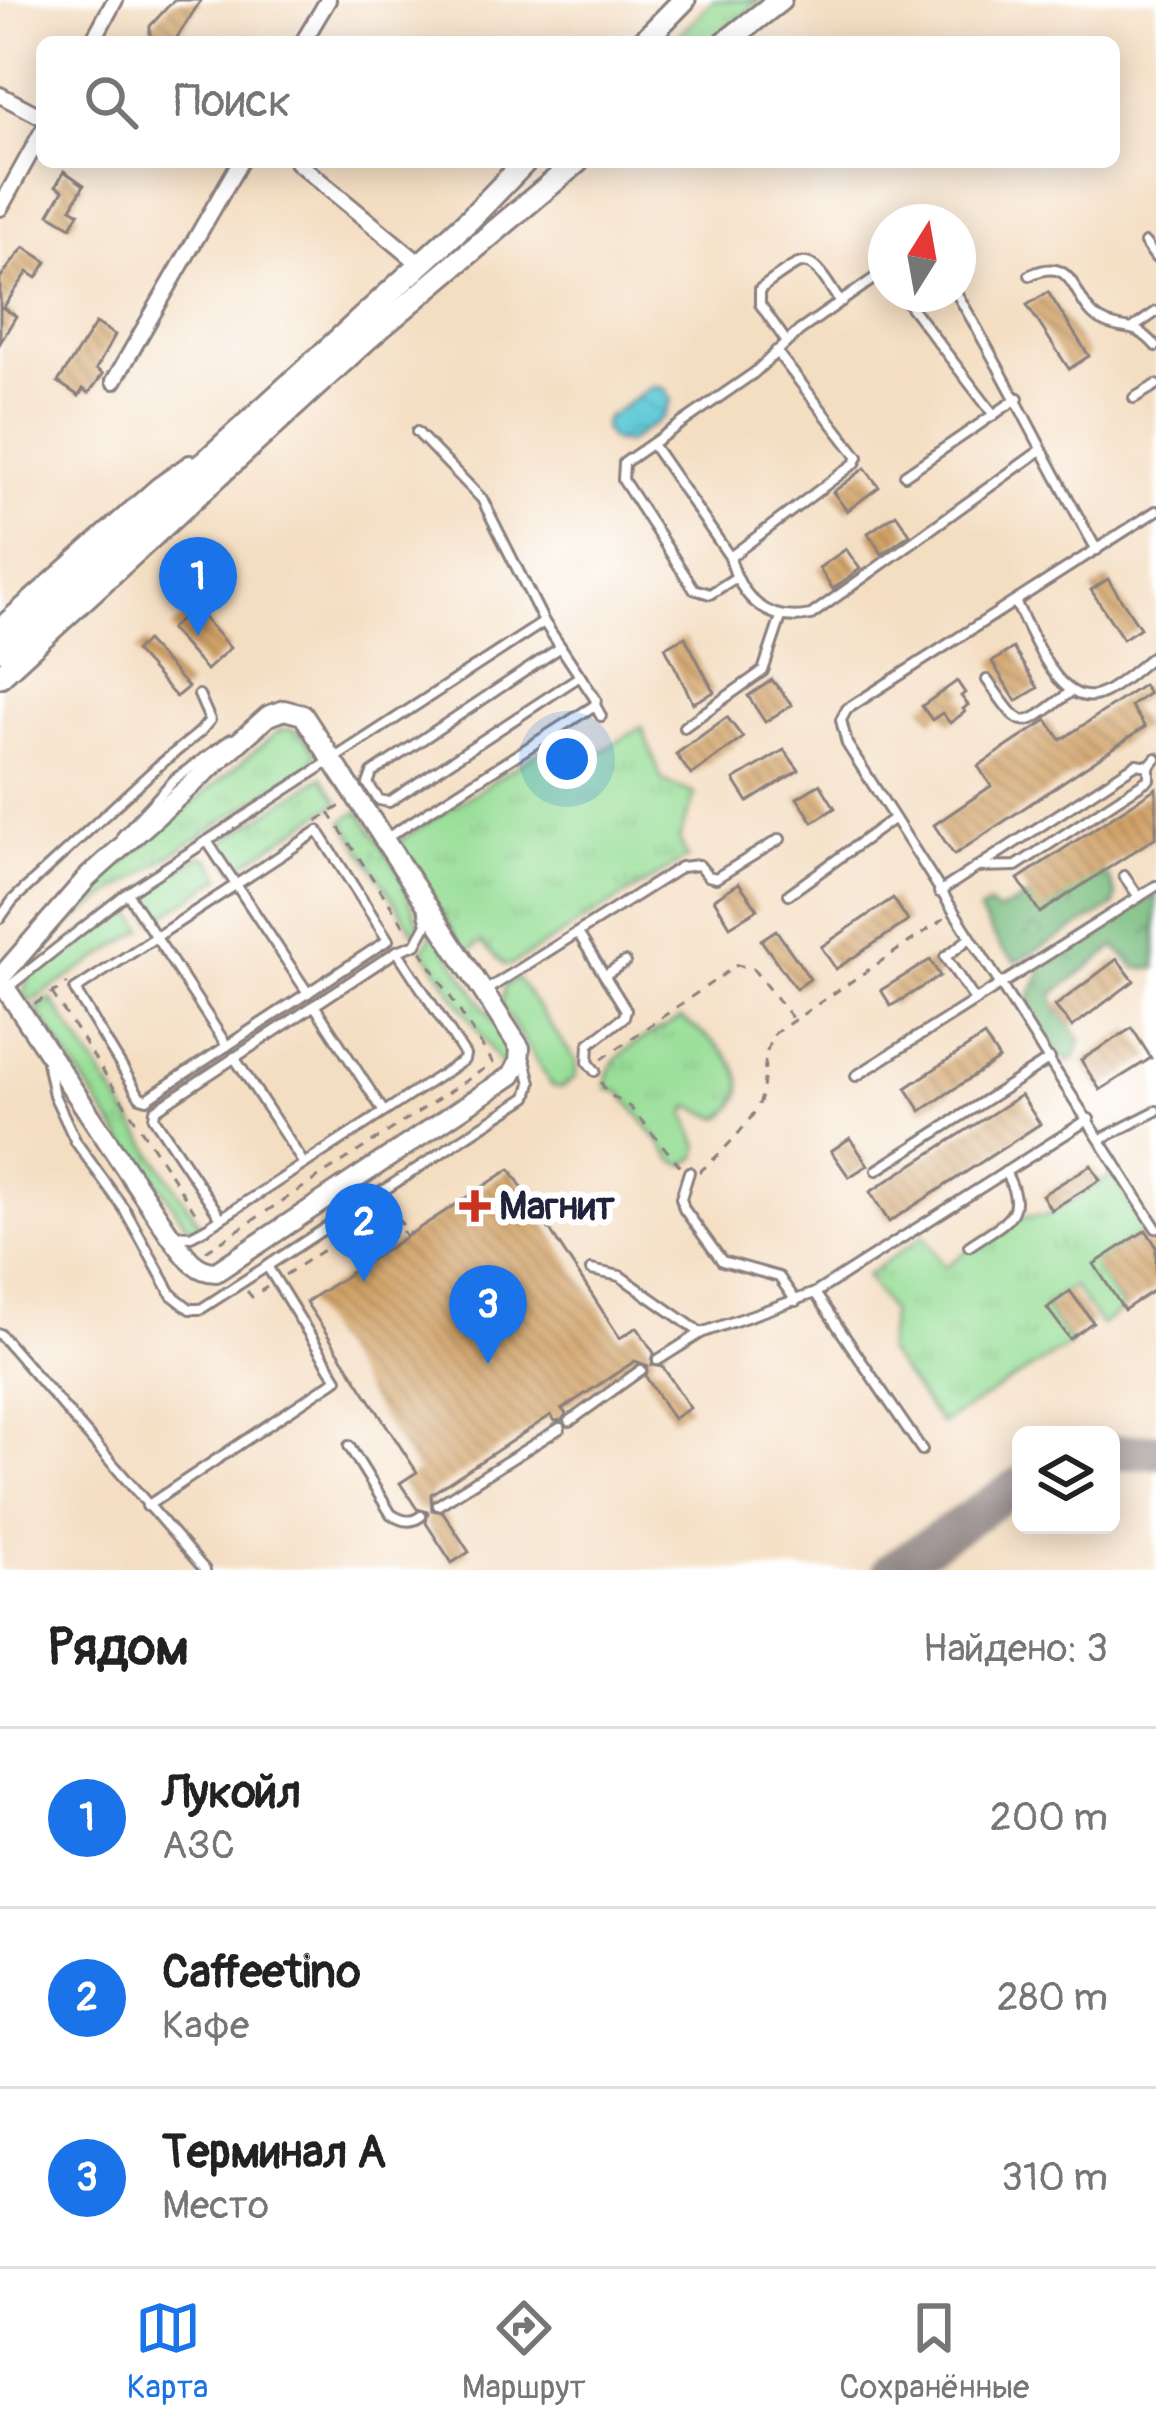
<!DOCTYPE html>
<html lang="ru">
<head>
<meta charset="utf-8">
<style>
  :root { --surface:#fff; --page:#f6f6f6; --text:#222; --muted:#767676; --line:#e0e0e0; --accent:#1a73e8 }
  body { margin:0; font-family:Pangolin,sans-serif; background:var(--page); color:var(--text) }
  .controls { position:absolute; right:36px; bottom:36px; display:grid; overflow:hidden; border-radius:18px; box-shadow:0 6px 30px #0003 }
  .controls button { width:108px; height:108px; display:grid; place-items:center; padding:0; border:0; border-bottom:3px solid var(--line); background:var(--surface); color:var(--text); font:60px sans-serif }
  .compass { position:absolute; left:868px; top:204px; width:108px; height:108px; border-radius:50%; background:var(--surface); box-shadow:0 6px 30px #0003; rotate:11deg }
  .you { position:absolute; left:567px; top:759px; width:42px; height:42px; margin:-30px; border:9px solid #fff; border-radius:50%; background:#1a73e8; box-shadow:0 0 0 18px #1a73e833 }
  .badge { display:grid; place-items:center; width:78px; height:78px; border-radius:50%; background:var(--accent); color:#fff; font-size:39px; font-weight:700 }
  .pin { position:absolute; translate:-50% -99px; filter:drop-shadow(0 3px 6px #0008) }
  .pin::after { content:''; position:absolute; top:63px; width:42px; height:36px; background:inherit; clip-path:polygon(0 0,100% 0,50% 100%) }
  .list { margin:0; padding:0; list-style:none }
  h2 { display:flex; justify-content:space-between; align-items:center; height:156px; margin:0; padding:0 48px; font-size:51px }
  h2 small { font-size:39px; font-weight:400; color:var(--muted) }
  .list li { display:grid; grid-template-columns:78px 1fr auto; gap:36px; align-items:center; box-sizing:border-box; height:180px; padding:0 48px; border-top:3px solid var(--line) }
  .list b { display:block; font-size:45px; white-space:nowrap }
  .list p { margin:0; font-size:39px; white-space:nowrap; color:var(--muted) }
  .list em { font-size:39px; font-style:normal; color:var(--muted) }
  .icon { flex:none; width:66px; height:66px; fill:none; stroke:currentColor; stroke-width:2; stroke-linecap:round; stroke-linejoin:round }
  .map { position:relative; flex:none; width:1156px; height:1570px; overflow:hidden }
  .search { position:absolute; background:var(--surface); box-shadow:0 6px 30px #0003; left:36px; right:36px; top:36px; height:132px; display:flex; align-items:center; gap:30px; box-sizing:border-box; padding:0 42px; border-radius:18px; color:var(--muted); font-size:45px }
  .sheet { height:696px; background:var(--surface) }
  nav { display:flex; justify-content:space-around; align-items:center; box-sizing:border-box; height:168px; border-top:3px solid var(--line); background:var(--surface); font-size:33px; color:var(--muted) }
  nav a { display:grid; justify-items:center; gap:6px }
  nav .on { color:var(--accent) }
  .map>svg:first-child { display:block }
  .grass { fill:url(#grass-tufts); stroke:#5d8069; stroke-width:3 }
  .forest { fill:url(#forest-crowns); stroke:#4e705e; stroke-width:3 }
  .park { fill:#98de97; stroke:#5d8069; stroke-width:3 }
  .water { fill:url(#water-waves); stroke:#407689; stroke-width:3 }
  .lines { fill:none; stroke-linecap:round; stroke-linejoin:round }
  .taxiway { stroke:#8b807e; stroke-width:36 }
  .building { fill:url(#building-back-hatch) }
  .service-casing { stroke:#8b807e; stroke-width:14 }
  .minor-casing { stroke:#8b807e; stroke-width:20 }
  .tertiary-casing { stroke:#8b807e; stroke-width:24 }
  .primary-casing { stroke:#8b807e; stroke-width:27 }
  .path { stroke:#8b807e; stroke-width:3; stroke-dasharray:9 9; stroke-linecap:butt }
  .service { stroke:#fff; stroke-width:8 }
  .minor { stroke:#fff; stroke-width:14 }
  .tertiary { stroke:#fff; stroke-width:18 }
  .primary { stroke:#fff; stroke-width:21 }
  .poi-dot { fill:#c8321e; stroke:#fff; stroke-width:4.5 }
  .labels { text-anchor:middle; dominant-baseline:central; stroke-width:12; stroke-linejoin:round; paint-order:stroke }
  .poi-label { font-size:39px; font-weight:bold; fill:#22223b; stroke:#fff; text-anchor:start }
</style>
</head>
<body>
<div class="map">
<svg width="1156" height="1570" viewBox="0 0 1156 1570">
  <defs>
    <pattern id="grass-tufts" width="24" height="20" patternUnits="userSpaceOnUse" patternTransform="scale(3)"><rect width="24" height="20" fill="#98de97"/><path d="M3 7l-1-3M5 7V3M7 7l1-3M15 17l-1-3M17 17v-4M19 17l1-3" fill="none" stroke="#83be83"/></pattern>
    <pattern id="forest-crowns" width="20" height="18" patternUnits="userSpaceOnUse" patternTransform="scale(3)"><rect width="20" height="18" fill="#7abd80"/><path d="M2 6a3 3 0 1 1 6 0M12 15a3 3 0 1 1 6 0" fill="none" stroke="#64996a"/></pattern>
    <pattern id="water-waves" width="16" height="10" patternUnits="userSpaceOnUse" patternTransform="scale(3)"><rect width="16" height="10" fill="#5ecad7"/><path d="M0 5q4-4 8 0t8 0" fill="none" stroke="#51adb9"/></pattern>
    <pattern id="building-back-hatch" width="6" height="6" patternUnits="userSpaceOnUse" patternTransform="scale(3)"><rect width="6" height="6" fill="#d2a367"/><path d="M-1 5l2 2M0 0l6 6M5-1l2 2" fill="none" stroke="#aa8456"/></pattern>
  </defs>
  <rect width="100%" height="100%" fill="#fff"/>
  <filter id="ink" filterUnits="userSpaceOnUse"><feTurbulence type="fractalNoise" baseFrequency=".00833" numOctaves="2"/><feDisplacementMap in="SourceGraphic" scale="24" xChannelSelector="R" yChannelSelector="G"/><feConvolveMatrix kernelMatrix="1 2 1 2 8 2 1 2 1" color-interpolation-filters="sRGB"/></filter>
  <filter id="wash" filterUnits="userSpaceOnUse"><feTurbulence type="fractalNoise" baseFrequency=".004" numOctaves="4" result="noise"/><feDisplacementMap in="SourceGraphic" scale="48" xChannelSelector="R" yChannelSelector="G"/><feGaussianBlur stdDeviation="2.7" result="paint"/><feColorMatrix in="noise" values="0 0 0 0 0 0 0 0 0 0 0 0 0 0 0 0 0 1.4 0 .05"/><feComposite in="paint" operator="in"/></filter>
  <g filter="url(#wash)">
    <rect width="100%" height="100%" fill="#f4dec2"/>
    <!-- grass -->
    <g class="grass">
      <path d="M713 0H760L711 42H673Z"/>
      <path d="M642 727 662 781 695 794 679 839 687 858 511 965H505L481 942 466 953 399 846 401 840 575 729 596 755Z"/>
      <path d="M292 729 300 733 315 752 313 762 95 905 42 945 37 942 76 901 280 730Z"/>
      <path d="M322 777 339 802 234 870 222 852 224 841Z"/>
      <path d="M359 811 399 873 421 928 416 935 343 821Z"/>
      <path d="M200 856 210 859 222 877 154 922 141 903 146 891Z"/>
      <path d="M118 910H131L144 929 30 1002 24 993 27 979Z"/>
      <path d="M434 930 516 1056 506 1072 424 950Z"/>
      <path d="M51 998 200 1225 196 1228 187 1226 151 1172 132 1155 36 1008Z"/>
      <path d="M681 1018C714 1041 772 1081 721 1118L689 1106 686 1115 699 1147 697 1157 685 1165 673 1160 621 1092 607 1089C604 1051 653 1035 681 1018Z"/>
      <path d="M1113 1175 1146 1230 1094 1264 1123 1310 1101 1325 1073 1286 1044 1306 1071 1344 941 1424 886 1351 891 1313 866 1276 924 1235 944 1267 1016 1218 1048 1215Z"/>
    </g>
    <!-- forest -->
    <g class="forest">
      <path d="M1100 873 1109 877 1116 896 1114 906 1016 962 1001 948 979 911 989 905 997 912 1030 896Z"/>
      <path d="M1156 895V968H1136L1115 947 1053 994 1055 1006 1081 1040 1076 1057 1069 1062 1058 1056 1027 1002 1047 960Z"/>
    </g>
    <!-- park -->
    <path class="park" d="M517 978 577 1063 575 1077 561 1088 552 1086 501 1005 505 986Z"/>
    <!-- water -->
    <path class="water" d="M653 386 665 389 671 400 663 417 627 443 612 441 604 430 605 419Z"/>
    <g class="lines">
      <!-- taxiway -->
      <g class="taxiway">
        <path d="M1111 1453 1156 1451"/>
        <path d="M890 1570 1021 1484"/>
      </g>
    </g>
    <g id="blocks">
      <!-- building -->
      <g class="building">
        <path d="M174 0H201L174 42H150V26Z"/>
        <path d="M64 171 84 185 71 208 79 213 71 227 49 214 63 190 56 186Z"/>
        <path d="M24 247 47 262 37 278 28 272 3 308 16 316 0 343V278Z"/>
        <path d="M1048 292 1089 356 1069 369 1027 305Z"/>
        <path d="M96 323 115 335 96 369 103 374 89 393 83 389 79 396 58 382Z"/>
        <path d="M865 468 879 487 847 511 833 492Z"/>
        <path d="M896 514 910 534 882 554 868 533Z"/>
        <path d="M846 549 860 569 833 589 819 568Z"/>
        <path d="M1108 579 1140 628 1123 639 1091 590Z"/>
        <path d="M194 607 230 648 206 670 170 629Z"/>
        <path d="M685 637 714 692 693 703 665 647Z"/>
        <path d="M146 641 188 687 176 697 135 651Z"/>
        <path d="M1013 648 1038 688 1016 701 992 662Z"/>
        <path d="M772 680 792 705 765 722 748 696Z"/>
        <path d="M957 681 965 693 961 696 968 705 963 709 965 712 950 723 942 713 932 720 922 706Z"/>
        <path d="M1143 685 1149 693 1131 706 1145 727 954 855 934 825 991 786 978 766 1047 720 1061 740Z"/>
        <path d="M727 717 743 738 691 775 676 754Z"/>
        <path d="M784 750 799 770 748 802 734 780Z"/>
        <path d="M820 784 835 808 813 822 797 798Z"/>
        <path d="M1156 788V837L1040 913 1018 879Z"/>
        <path d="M739 883 758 909 730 926 714 899Z"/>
        <path d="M893 898 908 921 836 969 821 947Z"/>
        <path d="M776 930 810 979 796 989 761 940Z"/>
        <path d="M1117 959 1134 981 1072 1027 1055 1006Z"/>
        <path d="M930 960 940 976 891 1006 881 990Z"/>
        <path d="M1132 1028 1151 1058 1100 1090 1081 1060Z"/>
        <path d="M984 1036 999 1059 921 1111 906 1088Z"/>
        <path d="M1021 1095 1040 1124 889 1222 870 1192Z"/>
        <path d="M850 1138 868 1165 849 1177 831 1151Z"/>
        <path d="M1091 1165 1100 1180 1051 1210 1042 1195Z"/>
        <path d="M510 1169 620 1338 637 1327 654 1353 652 1365 663 1367 690 1408 673 1419 646 1377 648 1366 635 1361 562 1409 566 1414 562 1420 555 1421 551 1415 431 1494 432 1510 443 1512 469 1552 452 1563 426 1523 428 1512 417 1509 400 1483 417 1472 306 1302Z"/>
        <path d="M1146 1230 1156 1246V1289L1124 1310 1094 1264Z"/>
        <path d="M1070 1291 1093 1322 1070 1339 1047 1308Z"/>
      </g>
    </g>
  </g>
  <g filter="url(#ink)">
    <use href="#blocks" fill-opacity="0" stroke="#8b807e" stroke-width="3"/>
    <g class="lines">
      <!-- service casing -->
      <g class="service-casing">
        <g id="service">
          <path d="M1145 243 1156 258"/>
          <path d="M1030 275C1080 252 1071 308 1104 322 1128 333 1133 321 1156 346"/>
          <path d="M901 294 994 415"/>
          <path d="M957 294C1007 378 1048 466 1097 550"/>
          <path d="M1133 328 1156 312"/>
          <path d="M786 341 760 304V289C809 254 807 250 840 302"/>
          <path d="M1134 398 1156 385"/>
          <path d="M417 432 482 499 544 622"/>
          <path d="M652 444 730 557C740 598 768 624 811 615L1041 450"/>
          <path d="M905 475 1018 398"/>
          <path d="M1156 511 847 709 841 720 847 744 1156 1228"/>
          <path d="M730 557 855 463 858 457 776 351"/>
          <path d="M735 578 710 594 694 589 623 480 624 463 754 373 799 331 886 270"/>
          <path d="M1015 602C1032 632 1060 714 1103 693 1122 684 1139 666 1156 654"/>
          <path d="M561 647 372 773 368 784 379 800 389 802 580 676"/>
          <path d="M987 680C1024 731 1018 732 1069 693"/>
          <path d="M595 705 601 716"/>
          <path d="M684 727 763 671 781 617"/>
          <path d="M318 831 388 940 172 1082 147 1099 140 1097 75 990Z"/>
          <path d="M122 836 175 779 231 739"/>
          <path d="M207 841 308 993"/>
          <path d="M976 867 1016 866 1149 779V766L1156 758"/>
          <path d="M1124 876 1139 897"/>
          <path d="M939 892 1136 764 1149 766"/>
          <path d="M127 893 227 1046"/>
          <path d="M789 894 893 819"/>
          <path d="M0 918 13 900 157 767 200 732 210 720 199 695"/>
          <path d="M578 933 626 1010 624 1017 589 1044 588 1062 595 1071"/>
          <path d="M970 938 945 957 975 1000"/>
          <path d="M605 975 625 962"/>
          <path d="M7 988 127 893 544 622 596 700 595 705 385 839"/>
          <path d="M485 991 681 867 699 865 708 876 716 878 780 839"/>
          <path d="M314 1005 384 1112"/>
          <path d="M234 1057 304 1164"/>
          <path d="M47 1062 54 1095 76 1142 125 1210 172 1295 190 1309H201L527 1097 531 1083 525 1060"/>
          <path d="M856 1076 1156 886"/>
          <path d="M1101 1139 1156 1111"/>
          <path d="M877 1170 1050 1059"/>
          <path d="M689 1172 681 1198 684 1209 722 1261 779 1277 796 1301"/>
          <path d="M221 1218 154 1118 155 1110 397 951 416 944 427 924 424 913"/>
          <path d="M171 1235 191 1236 206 1228 464 1060 465 1055 397 951"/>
          <path d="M969 1246C1003 1222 1031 1217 1005 1172"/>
          <path d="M591 1270 620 1276 701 1333"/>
          <path d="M815 1293 1089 1119"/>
          <path d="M0 1334 205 1570"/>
          <path d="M658 1360 701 1333 815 1293 922 1450"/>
          <path d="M570 1421 641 1370"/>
          <path d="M349 1446 391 1514C401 1521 411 1524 421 1516"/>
          <path d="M438 1505 560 1428"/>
          <path d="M147 1506 337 1379 267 1266"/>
        </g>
      </g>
      <!-- minor casing -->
      <g class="minor-casing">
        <g id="minor">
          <path d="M92 42 115 0"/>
          <path d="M303 42 328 0"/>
          <path d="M0 95 42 117"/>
          <path d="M297 162 420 264"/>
          <path d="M0 208 42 132"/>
          <path d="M114 381 240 162"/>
        </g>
      </g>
      <!-- tertiary casing -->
      <g class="tertiary-casing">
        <g id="tertiary">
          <path d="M0 628 159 487 190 465"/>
          <path d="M0 978 87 878 268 716 284 710 303 715 520 1048 519 1062 512 1075 216 1272C193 1272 183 1251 170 1235L6 989 0 986"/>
        </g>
      </g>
      <!-- primary casing -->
      <g class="primary-casing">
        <g id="primary">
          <path d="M643 42 684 0"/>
          <path d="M726 42 780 0"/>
          <path d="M0 650 470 219 525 162"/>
          <path d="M0 676 367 339 577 162"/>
        </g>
      </g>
      <!-- path -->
      <g class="path">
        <path d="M329 813 409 933"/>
        <path d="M317 821 345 803"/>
        <path d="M52 993 199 1218"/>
        <path d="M35 1004 68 983"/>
        <path d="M602 1059 737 965 753 969 792 1018"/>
        <path d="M601 1082 607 1093 630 1107 680 1166"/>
        <path d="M699 1172C716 1159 755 1119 761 1099 767 1076 761 1053 775 1033L948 916"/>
        <path d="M384 1200 406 1237"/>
        <path d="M397 1218 410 1234"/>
        <path d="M370 1219 389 1248"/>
        <path d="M206 1251 493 1063 421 951"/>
        <path d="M285 1275 389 1207"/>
        <path d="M247 1291 252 1297 267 1287"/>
      </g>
      <!-- service -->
      <use href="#service" class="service"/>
      <!-- minor -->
      <use href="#minor" class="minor"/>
      <!-- tertiary -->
      <use href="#tertiary" class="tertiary"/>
      <!-- primary -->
      <use href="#primary" class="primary"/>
    </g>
  </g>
  <!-- markers -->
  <path class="poi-dot" d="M469 1188h12v12h12v12h-12v12h-12v-12h-12v-12h12z"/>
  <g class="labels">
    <!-- poi labels -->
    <g class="poi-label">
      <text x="499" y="1206">Магнит</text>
    </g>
  </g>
</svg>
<div class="controls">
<button><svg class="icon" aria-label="layers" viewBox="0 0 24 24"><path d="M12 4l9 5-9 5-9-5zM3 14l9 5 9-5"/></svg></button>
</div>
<svg class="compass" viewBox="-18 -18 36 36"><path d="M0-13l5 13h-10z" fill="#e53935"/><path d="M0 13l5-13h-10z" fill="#767676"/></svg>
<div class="you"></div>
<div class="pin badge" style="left:198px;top:636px">1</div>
<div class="pin badge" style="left:364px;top:1282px">2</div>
<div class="pin badge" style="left:488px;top:1364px">3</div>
<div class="search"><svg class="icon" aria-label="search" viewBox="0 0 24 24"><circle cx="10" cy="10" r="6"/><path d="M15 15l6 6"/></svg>Поиск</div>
</div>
<section class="sheet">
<h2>Рядом<small>Найдено: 3</small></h2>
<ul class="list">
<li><span class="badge">1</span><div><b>Лукойл</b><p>АЗС</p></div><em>200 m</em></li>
<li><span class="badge">2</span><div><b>Caffeetino</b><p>Кафе</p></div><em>280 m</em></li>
<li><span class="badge">3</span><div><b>Терминал А</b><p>Место</p></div><em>310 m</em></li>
</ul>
</section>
<nav>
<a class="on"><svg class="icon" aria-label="map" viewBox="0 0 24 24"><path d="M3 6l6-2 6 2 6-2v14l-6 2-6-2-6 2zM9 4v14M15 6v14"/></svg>Карта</a>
<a><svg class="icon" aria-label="directions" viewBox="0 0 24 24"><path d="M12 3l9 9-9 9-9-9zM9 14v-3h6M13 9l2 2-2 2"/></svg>Маршрут</a>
<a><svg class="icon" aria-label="saved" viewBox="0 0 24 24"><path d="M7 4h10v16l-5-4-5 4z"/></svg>Сохранённые</a>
</nav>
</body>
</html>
